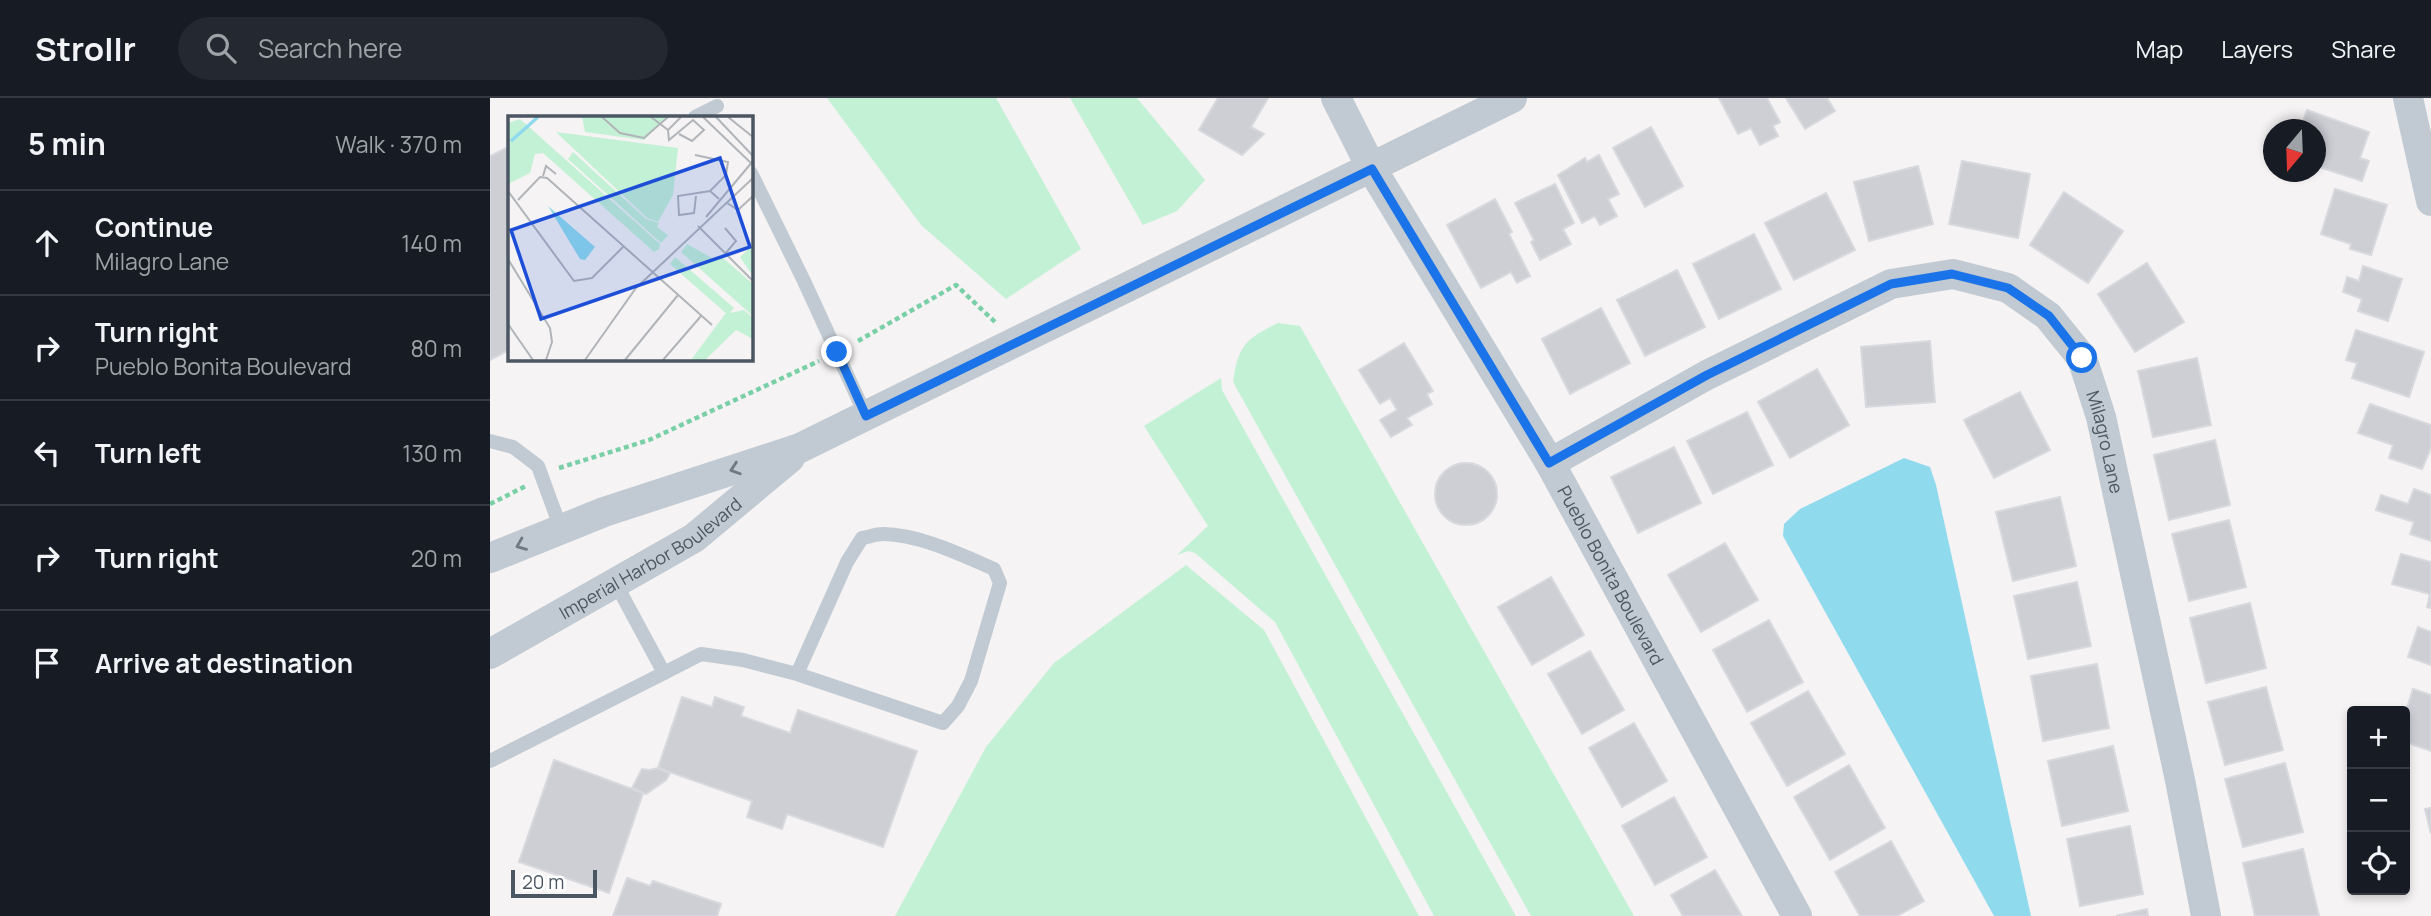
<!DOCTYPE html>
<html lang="en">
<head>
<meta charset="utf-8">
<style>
  :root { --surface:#171b24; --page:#242831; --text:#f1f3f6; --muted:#9ea1a6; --line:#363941 }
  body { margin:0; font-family:Manrope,sans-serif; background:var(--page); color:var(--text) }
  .controls { position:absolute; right:21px; bottom:21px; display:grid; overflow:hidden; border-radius:7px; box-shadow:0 4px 10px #0003 }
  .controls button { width:63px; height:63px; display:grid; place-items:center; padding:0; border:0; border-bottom:2px solid var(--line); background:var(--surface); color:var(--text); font:35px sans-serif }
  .compass { position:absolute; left:1773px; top:21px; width:63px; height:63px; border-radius:50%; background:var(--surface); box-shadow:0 4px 10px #0003; rotate:199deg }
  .scale { position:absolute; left:21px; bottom:18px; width:86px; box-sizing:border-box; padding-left:7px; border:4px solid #4a5661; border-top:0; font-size:19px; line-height:24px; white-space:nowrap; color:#4a5661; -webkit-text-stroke:5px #fff; paint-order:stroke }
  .stop { position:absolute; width:21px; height:21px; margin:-16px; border:5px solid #1a73e8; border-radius:50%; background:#fff }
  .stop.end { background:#1a73e8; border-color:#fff; box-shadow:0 2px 7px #0008 }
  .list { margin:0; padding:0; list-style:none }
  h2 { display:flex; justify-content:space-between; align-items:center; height:91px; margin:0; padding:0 28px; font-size:30px }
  h2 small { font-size:23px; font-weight:400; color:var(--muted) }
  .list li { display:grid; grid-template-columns:46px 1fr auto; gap:21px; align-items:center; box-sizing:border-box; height:105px; padding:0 28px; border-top:2px solid var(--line) }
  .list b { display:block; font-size:26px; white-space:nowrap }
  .list p { margin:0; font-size:23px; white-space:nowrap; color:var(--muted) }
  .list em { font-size:23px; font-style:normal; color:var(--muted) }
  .icon { flex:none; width:38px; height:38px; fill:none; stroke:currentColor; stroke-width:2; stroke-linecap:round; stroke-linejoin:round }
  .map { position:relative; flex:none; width:1941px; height:818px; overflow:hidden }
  header { display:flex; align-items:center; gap:42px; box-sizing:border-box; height:98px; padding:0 35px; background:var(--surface); border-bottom:2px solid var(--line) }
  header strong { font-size:33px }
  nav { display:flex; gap:38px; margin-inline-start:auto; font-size:24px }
  .search { width:490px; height:63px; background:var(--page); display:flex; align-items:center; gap:18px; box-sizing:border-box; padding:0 24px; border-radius:38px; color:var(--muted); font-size:26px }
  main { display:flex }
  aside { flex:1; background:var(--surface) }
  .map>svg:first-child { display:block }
  .green { fill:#c3f1d5 }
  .water { fill:#90daee }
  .building { fill:#cdcfd5; stroke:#d7d9de; stroke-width:2 }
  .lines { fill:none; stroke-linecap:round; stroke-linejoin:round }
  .path { stroke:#7ad0a6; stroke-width:4.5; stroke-dasharray:5 3.5; stroke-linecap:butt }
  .service { stroke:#c1cad2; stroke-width:14 }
  .minor { stroke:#c1cad2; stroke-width:30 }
  .oneway { stroke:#6e7983 }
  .route { stroke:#1a73e8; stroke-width:9 }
  .labels { text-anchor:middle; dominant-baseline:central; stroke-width:5; stroke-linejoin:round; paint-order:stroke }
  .street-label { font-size:18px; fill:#4a5661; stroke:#fff }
  .inset-river { fill:none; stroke:#90daee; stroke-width:3.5 }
  .inset-road { fill:none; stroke:#b1b4b9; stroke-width:2 }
  .view { fill:#1d4ed8; fill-opacity:0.15; stroke:#1d4ed8; stroke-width:3.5 }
  .inset-edge { fill:none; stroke:#4a5661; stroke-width:3.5 }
</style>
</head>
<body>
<header>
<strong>Strollr</strong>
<div class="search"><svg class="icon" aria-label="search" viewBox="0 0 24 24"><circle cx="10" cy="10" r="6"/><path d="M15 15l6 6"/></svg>Search here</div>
<nav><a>Map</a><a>Layers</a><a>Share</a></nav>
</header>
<main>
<aside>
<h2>5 min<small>Walk · 370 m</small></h2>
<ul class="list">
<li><svg class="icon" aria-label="ahead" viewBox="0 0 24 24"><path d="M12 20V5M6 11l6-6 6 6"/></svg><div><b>Continue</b><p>Milagro Lane</p></div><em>140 m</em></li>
<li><svg class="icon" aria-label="right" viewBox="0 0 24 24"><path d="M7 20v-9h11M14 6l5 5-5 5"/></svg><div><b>Turn right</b><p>Pueblo Bonita Boulevard</p></div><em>80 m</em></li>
<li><svg class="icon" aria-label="left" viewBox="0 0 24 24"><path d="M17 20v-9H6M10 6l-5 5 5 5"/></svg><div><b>Turn left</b></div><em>130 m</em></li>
<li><svg class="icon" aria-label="right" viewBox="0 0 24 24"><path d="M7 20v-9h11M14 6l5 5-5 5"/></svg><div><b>Turn right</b></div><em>20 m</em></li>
<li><svg class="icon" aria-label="arrive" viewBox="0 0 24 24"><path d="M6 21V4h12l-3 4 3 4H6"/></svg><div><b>Arrive at destination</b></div></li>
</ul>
</aside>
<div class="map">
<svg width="1941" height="818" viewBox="0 0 1941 818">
  <rect width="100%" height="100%" fill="#f5f3f3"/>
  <!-- green -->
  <g class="green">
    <path d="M337 0H506L591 151 516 201 431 127Z"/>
    <path d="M580 0H647L715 82 687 113 653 127Z"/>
    <path d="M788 225 810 228 1144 818H1041L743 284C748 247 756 241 788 225Z"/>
    <path d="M731 280 732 292 1026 818H944L785 524 705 455 698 453 687 457 718 428 654 328Z"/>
    <path d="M696 467 774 532 929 818H405L496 649 564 565Z"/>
  </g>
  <!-- water -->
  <path class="water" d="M1414 360 1440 369 1446 387 1541 818H1504L1293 438 1294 426 1310 411Z"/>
  <!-- building -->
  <g class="building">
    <path d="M728 0H778L761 29 774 36 752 57 709 32Z"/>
    <path d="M1229 0H1277L1290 24 1283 28 1288 38 1270 47 1261 30 1248 36Z"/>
    <path d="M1296 0H1337L1345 13 1315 31Z"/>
    <path d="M1817 12 1879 34 1870 60 1879 63 1872 83 1826 68V32H1810Z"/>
    <path d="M1161 29 1193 88 1155 109 1123 50Z"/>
    <path d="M16 50 19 56V252L0 262V58Z"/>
    <path d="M1109 57 1129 96 1118 101 1127 118 1110 127 1105 118 1092 125 1068 77 1095 60 1097 64Z"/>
    <path d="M1472 63 1540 76 1528 140 1459 126Z"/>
    <path d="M1428 68 1443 126 1379 143 1364 84Z"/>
    <path d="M1065 86 1084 125 1073 131 1081 146 1050 162 1041 144 1044 142 1025 105Z"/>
    <path d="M1845 91 1897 107 1881 157 1860 151 1861 146 1831 136Z"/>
    <path d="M1574 94 1633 133 1598 185 1540 147Z"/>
    <path d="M1336 95 1365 152 1304 182 1275 125Z"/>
    <path d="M1005 101 1022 134 1019 136 1040 178 1027 185 1021 174 991 190 957 127Z"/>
    <path d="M1264 136 1291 191 1229 221 1203 166Z"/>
    <path d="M1657 165 1694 224 1645 254 1608 196Z"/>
    <path d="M1873 168 1912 181 1898 223 1868 213 1872 201 1853 194 1857 179 1869 183Z"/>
    <path d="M1187 172 1215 229 1155 258 1127 202Z"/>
    <path d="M1111 210 1140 265 1080 296 1052 241Z"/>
    <path d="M1866 232 1934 254 1919 299 1862 280 1867 265 1856 262Z"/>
    <path d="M1440 243 1445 304 1376 309 1371 249Z"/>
    <path d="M914 245 943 293 937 296 942 306 917 320 922 327 901 339 890 322 907 312 900 300 890 306 869 272Z"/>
    <path d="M1707 260 1721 327 1663 339 1648 273Z"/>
    <path d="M1327 271 1359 327 1300 360 1268 304Z"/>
    <path d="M1530 294 1560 352 1504 380 1474 322Z"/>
    <path d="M1880 306 1941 327V350L1932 371 1899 360 1903 347 1868 335Z"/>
    <path d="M1257 314 1283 367 1223 396 1197 343Z"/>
    <path d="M1725 342 1740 407 1679 422 1664 357Z"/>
    <path d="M1184 349 1211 405 1148 435 1121 379Z"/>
    <circle cx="976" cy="396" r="31"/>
    <path d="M1924 391 1941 397V443L1920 436 1924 424 1886 412 1891 397 1918 406Z"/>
    <path d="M1570 399 1586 468 1523 483 1506 414Z"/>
    <path d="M1739 422 1756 489 1699 503 1682 436Z"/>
    <path d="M1235 445 1268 502 1211 534 1178 477Z"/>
    <path d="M1911 456 1941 464V510L1937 509 1940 496 1902 486Z"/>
    <path d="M1061 479 1094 537 1042 567 1008 509Z"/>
    <path d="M1587 484 1601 548 1538 561 1524 498Z"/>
    <path d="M1760 505 1776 570 1716 585 1700 520Z"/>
    <path d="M1279 522 1313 584 1257 614 1223 552Z"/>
    <path d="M1928 529 1941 534V567L1918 559Z"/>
    <path d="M1100 553 1134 612 1092 636 1058 576Z"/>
    <path d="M1607 566 1619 630 1553 643 1541 578Z"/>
    <path d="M1776 589 1793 652 1735 667 1718 604Z"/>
    <path d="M1923 591 1941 597V653L1915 644V616Z"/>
    <path d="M1318 593 1355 656 1297 688 1261 625Z"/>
    <path d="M192 599 222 609 225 599 254 609 251 618 300 635 308 612 427 653 393 749 297 716 292 731 257 719 262 703 168 670Z"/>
    <path d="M1144 625 1177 683 1132 709 1099 650Z"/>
    <path d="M1623 648 1638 713 1572 728 1558 663Z"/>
    <path d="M64 662 153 695 119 795 29 764Z"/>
    <path d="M1795 665 1813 734 1753 749 1735 681Z"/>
    <path d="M1359 667 1395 730 1340 762 1304 699Z"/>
    <path d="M168 670 180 675 176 682 156 696 142 690 152 671 160 672Z"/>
    <path d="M1184 699 1217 759 1165 787 1132 728Z"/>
    <path d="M1941 710V736L1935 711Z"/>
    <path d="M1640 728 1653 796 1590 808 1577 741Z"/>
    <path d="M1401 743 1434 803 1407 818H1370L1345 774Z"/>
    <path d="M1813 751 1829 818H1765L1753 765Z"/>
    <path d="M1225 772 1252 818H1193L1181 797Z"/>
    <path d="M137 780 160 788 163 783 231 806 227 818H123Z"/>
    <path d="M1657 811 1658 818H1626Z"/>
  </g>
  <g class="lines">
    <!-- path -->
    <g class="path">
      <path d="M368 243 466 187 505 224"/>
      <path d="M69 370 159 342 329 263"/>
      <path d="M0 406 36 388"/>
    </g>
    <!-- service -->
    <g class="service">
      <path d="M205 19 227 8"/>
      <path d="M261 75 314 183 376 318"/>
      <path d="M0 343 23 349 48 368 71 431"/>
      <path d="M174 575 211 556 253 562 307 576 453 625 468 608 481 583 510 485 504 471C472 457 428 436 393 436 386 436 379 439 372 440L357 464 307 576"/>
      <path d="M0 663 174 575 126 486"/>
    </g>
    <!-- minor -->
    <g class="minor">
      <path id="s1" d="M846 0 882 71 1060 365 1307 818"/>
      <path d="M1918 0 1941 103"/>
      <path id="s2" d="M1060 365 1217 277 1401 186 1463 176 1518 190 1558 218 1592 260 1611 319 1690 682 1716 818"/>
      <path d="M0 460 114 414 310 350 1022 0"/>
      <path id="s3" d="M0 556 204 440 300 360"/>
    </g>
  </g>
  <!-- one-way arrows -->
  <defs><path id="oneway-chevron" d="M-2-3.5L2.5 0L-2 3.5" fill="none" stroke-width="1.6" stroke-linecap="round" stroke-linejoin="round" transform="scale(1.75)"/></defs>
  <g class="oneway">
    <use href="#oneway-chevron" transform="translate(245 371) rotate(162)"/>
    <use href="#oneway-chevron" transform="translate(31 447) rotate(158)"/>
  </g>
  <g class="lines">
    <!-- route -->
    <path class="route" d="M347 254 376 318 882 71 1059 365 1217 277 1401 186 1462 176 1518 190 1559 218 1592 260"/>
  </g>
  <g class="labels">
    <!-- street labels -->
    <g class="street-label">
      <text stroke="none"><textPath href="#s2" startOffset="695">Milagro Lane</textPath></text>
      <text stroke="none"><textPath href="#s3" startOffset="187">Imperial Harbor Boulevard</textPath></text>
      <text stroke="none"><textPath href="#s1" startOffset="551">Pueblo Bonita Boulevard</textPath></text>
    </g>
  </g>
  <!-- overview -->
  <g transform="translate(18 18)">
    <rect width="245" height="245" fill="#f5f3f3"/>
    <path d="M74 1H159L136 24 77 16ZM12 3 152 128 151 133 146 136 35 37 27 38 22 57 0 68V7ZM48 16 170 32 165 79 150 106 139 102ZM65 36 138 103 151 107 149 111 160 119 153 127 60 43ZM179 128 206 143 214 141 245 168V200L173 136ZM245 129V160L232 141ZM167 141 226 192 220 199 162 148ZM236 194 245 202V223L228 214 197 244H183L217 198Z" fill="#c3f1d5"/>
    <path d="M40 90 87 131 77 144 72 143Z" fill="#90daee"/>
    <path class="inset-river" d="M3 25 30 1"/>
    <path class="inset-road" d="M94 1 112 17 136 22 160 1M143 1 160 14M195 1 245 49M208 1 245 40M220 1 245 21M171 18 184 25 196 14 185 4 161 24 160 14 173 1M187 39 220 46 218 59 202 75 211 83M35 60 38 50 48 58M0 75 66 165 84 162 115 131M188 80 186 97 171 99 170 80 202 75M10 84 32 61 39 62 204 209M219 87 230 94 245 80M198 101 245 45M190 110 245 165M217 112 228 125 217 138M0 143 42 212 44 226 38 244M0 208 25 244M77 244 128 172 245 62M117 244 170 179M155 244 193 200"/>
    <path class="view" d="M212 42 242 131 33 203 3 114Z"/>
    <rect width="245" height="245" class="inset-edge"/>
  </g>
</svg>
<div class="controls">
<button>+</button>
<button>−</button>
<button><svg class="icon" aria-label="locate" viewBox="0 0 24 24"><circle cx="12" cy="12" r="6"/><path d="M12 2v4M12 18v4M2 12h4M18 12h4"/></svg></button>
</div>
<svg class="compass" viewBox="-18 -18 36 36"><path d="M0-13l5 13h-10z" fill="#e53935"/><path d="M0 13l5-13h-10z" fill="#9ea1a6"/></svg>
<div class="scale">20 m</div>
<div class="stop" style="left:1592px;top:260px"></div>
<div class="stop end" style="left:347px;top:254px"></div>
</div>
</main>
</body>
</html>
